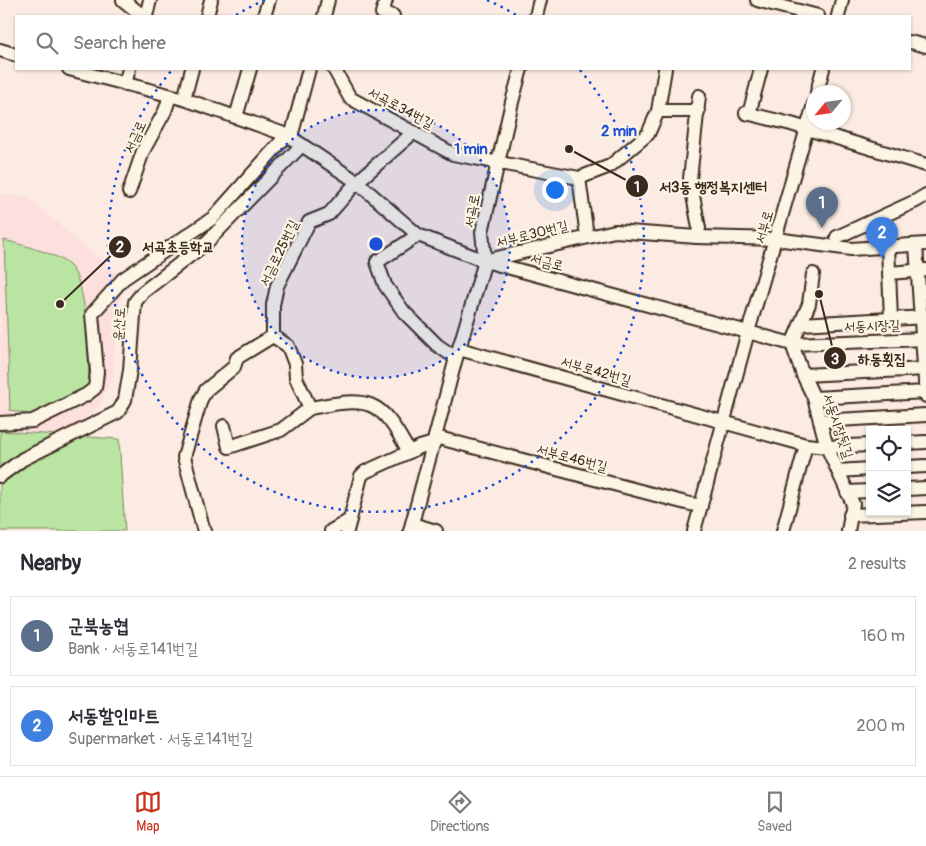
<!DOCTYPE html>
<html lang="en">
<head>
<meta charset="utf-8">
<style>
  :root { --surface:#fff; --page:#f7f7f7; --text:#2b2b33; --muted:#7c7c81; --line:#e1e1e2; --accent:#c8321e }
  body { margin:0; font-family:Pangolin,"Poor Story",sans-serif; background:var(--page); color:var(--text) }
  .controls { position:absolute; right:15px; bottom:15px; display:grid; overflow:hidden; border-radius:0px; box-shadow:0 1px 4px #0004 }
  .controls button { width:45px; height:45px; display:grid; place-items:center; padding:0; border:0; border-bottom:1px solid var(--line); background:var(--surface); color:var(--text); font:25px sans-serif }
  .compass { position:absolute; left:806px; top:85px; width:45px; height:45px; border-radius:50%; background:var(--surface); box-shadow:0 1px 4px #0004; rotate:241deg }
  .you { position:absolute; left:554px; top:189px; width:18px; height:18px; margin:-12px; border:4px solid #fff; border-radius:50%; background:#1a73e8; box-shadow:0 0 0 8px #1a73e833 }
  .badge { display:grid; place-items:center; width:32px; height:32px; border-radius:50%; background:var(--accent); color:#fff; font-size:16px; font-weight:700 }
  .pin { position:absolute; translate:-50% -41px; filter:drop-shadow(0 1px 2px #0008) }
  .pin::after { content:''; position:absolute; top:26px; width:18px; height:15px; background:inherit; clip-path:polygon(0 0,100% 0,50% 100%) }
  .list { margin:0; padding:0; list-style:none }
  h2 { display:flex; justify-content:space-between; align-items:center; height:65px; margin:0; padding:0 20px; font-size:21px }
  h2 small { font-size:16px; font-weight:400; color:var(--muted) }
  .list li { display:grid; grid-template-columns:32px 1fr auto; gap:15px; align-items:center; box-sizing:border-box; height:80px; margin:0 10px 10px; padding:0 10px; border:1px solid var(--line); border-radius:0px }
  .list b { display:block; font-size:19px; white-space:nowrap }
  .list p { margin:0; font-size:16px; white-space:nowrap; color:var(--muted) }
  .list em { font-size:16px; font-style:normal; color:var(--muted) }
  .icon { flex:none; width:28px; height:28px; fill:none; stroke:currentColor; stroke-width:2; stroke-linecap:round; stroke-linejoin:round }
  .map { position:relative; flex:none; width:926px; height:531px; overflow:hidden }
  .search { position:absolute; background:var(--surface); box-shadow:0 1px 4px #0004; left:15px; right:15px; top:15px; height:55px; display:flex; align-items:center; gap:12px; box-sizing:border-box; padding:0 18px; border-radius:0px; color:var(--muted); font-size:19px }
  .sheet { height:245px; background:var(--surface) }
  nav { display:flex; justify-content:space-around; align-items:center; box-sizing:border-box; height:70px; border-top:1px solid var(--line); background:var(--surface); font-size:14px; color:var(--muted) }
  nav a { display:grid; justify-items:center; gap:2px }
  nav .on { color:var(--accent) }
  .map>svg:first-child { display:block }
  .built { fill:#fddfde }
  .green { fill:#b9e4a1; stroke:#7a8760 }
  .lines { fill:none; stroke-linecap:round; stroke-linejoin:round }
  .minor-casing { stroke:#3b2a1e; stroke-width:16 }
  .minor { stroke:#fcf5e5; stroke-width:12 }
  .ring { fill:none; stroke:#1d4ed8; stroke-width:2.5; stroke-dasharray:2.5 5 }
  .labels { text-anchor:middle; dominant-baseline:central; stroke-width:4.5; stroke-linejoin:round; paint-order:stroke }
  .street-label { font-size:14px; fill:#3b2a1e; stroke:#fcf5e5 }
  .centre { fill:#1d4ed8; stroke:#fcf5e5; stroke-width:2.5 }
  .ring-label { font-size:15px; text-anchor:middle; font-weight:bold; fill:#1d4ed8; stroke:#fcf5e5; stroke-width:4.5; stroke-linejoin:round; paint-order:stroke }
  .leader { fill:none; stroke:#3b2a1e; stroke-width:2 }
  .callout-dot { fill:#3b2a1e; stroke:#fcf5e5; stroke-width:2 }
  .mark-label { font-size:15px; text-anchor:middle; font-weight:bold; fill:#fff }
  .callout-label { font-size:15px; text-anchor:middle; font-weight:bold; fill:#3b2a1e; stroke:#fcf5e5; stroke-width:4.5; stroke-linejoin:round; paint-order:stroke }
</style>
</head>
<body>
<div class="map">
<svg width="926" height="531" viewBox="0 0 926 531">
  <rect width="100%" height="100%" fill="#fcebe2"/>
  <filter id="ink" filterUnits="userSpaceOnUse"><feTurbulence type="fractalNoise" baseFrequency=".02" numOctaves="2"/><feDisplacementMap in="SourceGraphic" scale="10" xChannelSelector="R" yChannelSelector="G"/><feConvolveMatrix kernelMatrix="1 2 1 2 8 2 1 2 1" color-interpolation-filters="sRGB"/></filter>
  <g filter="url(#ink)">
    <!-- built -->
    <path class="built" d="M10 194 28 198 123 279 116 329 113 376 99 406 64 435 0 431V195Z"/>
    <!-- green -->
    <g class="green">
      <path d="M4 240C22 245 56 253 69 265 89 283 88 359 89 386L66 401 33 416 10 410Z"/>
      <path d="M0 431 119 439 125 531H0Z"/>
    </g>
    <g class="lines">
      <!-- minor casing -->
      <g class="minor-casing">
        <g id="minor">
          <path d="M123 0 143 16"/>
          <path d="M386 0 382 13 393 16"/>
          <path d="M757 0 818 16"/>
          <path d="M146 16 150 0"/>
          <path d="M207 16 211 0"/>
          <path d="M264 16 269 0"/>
          <path d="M324 16 328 0"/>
          <path d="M536 16 540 0"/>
          <path d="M838 16 842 0"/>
          <path d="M910 42 926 46"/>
          <path d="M0 50 16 55"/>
          <path d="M69 69 184 99 287 135 357 182 418 235 485 261 792 344 926 339"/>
          <path d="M334 69 350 98 453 154 579 178 610 166 648 134 658 111 665 69"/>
          <path d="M125 84 129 69"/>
          <path d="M817 92 823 69"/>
          <path d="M184 99 192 69"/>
          <path d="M658 111H691L698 112"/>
          <path d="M746 113 791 124 926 165"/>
          <path d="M749 114 761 69"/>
          <path d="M236 117 250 69"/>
          <path d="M291 137 309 69"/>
          <path d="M579 178 587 236"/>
          <path d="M129 192 143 151 165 111 170 96"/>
          <path d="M418 235 377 262 385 285 404 312 437 345 456 358"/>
          <path d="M697 237 699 228 690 179 699 96"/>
          <path d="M837 237 916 201 926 195"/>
          <path d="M916 245 926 396"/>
          <path d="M888 247 891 319"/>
          <path d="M488 260 615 231 697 237 776 239 851 249 926 244"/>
          <path d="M889 273 926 270"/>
          <path d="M813 274 809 304 792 344 803 375 814 398 827 447 853 504 848 531"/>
          <path d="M801 324 926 317"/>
          <path d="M459 349 806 445 827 447 870 445"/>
          <path d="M803 375 926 369"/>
          <path d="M814 398 926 392"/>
          <path d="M310 408C370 397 379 397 409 452"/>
          <path d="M820 421 926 415"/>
          <path d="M0 423 33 421 86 395 95 388 97 372 92 314 123 279 213 218 287 135"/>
          <path d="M224 426 229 447 281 430 310 408 296 378 295 364 288 346 273 336V305L277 286 309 222 329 214 357 182 414 132"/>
          <path d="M435 437 686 503 701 506"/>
          <path d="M907 443 926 442"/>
          <path d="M907 467 926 466"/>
          <path d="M838 471 870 469"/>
          <path d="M0 476 23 459 118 412 125 400 130 370 135 302 143 292 205 244 302 145"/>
          <path d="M907 489 926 488"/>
          <path d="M847 492 870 491"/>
          <path d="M850 515 926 512"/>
          <path d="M412 524 436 531"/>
          <path d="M205 531 203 528 184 457 201 399 206 390 234 367 237 358 273 336"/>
          <path d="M331 531 350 520"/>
          <path d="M347 531 361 476 365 472 420 447 434 443"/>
          <path d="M410 531 456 358 485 261 482 232 512 102 521 69"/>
          <path d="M694 531 748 332 814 104"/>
          <path d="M783 531 806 445"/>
        </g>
      </g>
      <!-- minor -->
      <use href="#minor" class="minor"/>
    </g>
  </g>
  <!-- distance rings -->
  <circle cx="376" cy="244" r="134" fill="#1d4ed8" fill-opacity=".12"/>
  <g class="ring">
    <circle cx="376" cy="244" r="134"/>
    <path d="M236 15A268 268 0 0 1 265 0M487 0A268 268 0 0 1 516 15M580 70A268 268 0 1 1 172 70"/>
  </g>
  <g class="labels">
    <!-- street labels -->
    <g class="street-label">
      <text transform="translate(401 108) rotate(28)">서곡로34번길</text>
      <text transform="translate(135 137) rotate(-65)">서금로</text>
      <text transform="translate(472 211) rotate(-79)">서곡로</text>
      <text transform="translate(764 227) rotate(-74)">서부로</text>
      <text transform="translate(532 234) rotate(-14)">서부로30번길</text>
      <text transform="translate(279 253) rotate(-64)">서금로25번길</text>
      <text transform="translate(547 262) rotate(15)">서금로</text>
      <text transform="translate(119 324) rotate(-86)">윤산로</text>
      <text transform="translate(872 326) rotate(-2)">서동시장길</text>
      <text transform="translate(596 371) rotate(16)">서부로42번길</text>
      <text transform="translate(838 426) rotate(71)">서동시장뒷길</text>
      <text transform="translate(572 458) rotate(15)">서부로46번길</text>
    </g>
  </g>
  <circle cx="376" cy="244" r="8" class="centre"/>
  <g class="ring-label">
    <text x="619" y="136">2 min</text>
    <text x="471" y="154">1 min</text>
  </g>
  <!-- callouts -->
  <path class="leader" d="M569 149L637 186M60 304L120 247M819 294L835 358"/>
  <g class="callout-dot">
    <circle cx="569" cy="149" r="5"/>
    <circle cx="60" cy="304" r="5"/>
    <circle cx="819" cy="294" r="5"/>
    <circle cx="637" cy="186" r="12"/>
    <circle cx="120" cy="247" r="12"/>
    <circle cx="835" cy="358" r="12"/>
  </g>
  <g class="mark-label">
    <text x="637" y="192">1</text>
    <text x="120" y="252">2</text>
    <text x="835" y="364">3</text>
  </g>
  <g class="callout-label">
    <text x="713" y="192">서3동 행정복지센터</text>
    <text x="178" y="252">서곡초등학교</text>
    <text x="882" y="364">하동횟집</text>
  </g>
</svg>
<div class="controls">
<button><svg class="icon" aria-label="locate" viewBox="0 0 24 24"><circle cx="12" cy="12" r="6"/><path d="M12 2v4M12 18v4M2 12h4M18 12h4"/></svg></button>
<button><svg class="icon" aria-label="layers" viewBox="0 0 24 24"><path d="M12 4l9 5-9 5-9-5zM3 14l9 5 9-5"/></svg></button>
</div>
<svg class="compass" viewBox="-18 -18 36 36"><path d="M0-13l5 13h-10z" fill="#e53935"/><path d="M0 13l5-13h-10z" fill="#7c7c81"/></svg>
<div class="you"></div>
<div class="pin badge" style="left:822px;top:228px;background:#5c6f8a">1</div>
<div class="pin badge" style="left:882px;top:258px;background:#3f7fe0">2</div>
<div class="search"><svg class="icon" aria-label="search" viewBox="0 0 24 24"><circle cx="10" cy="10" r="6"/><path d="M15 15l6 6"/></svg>Search here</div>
</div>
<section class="sheet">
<h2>Nearby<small>2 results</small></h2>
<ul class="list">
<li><span class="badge" style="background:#5c6f8a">1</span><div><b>군북농협</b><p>Bank · 서동로141번길</p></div><em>160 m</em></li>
<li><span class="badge" style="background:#3f7fe0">2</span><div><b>서동할인마트</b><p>Supermarket · 서동로141번길</p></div><em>200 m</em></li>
</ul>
</section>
<nav>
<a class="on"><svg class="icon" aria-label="map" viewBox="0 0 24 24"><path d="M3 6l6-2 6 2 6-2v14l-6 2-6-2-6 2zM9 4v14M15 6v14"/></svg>Map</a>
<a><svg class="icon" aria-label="directions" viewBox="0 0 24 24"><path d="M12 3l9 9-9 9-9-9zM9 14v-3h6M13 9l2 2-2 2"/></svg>Directions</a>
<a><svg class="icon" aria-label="saved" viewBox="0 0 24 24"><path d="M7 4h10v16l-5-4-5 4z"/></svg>Saved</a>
</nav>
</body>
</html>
